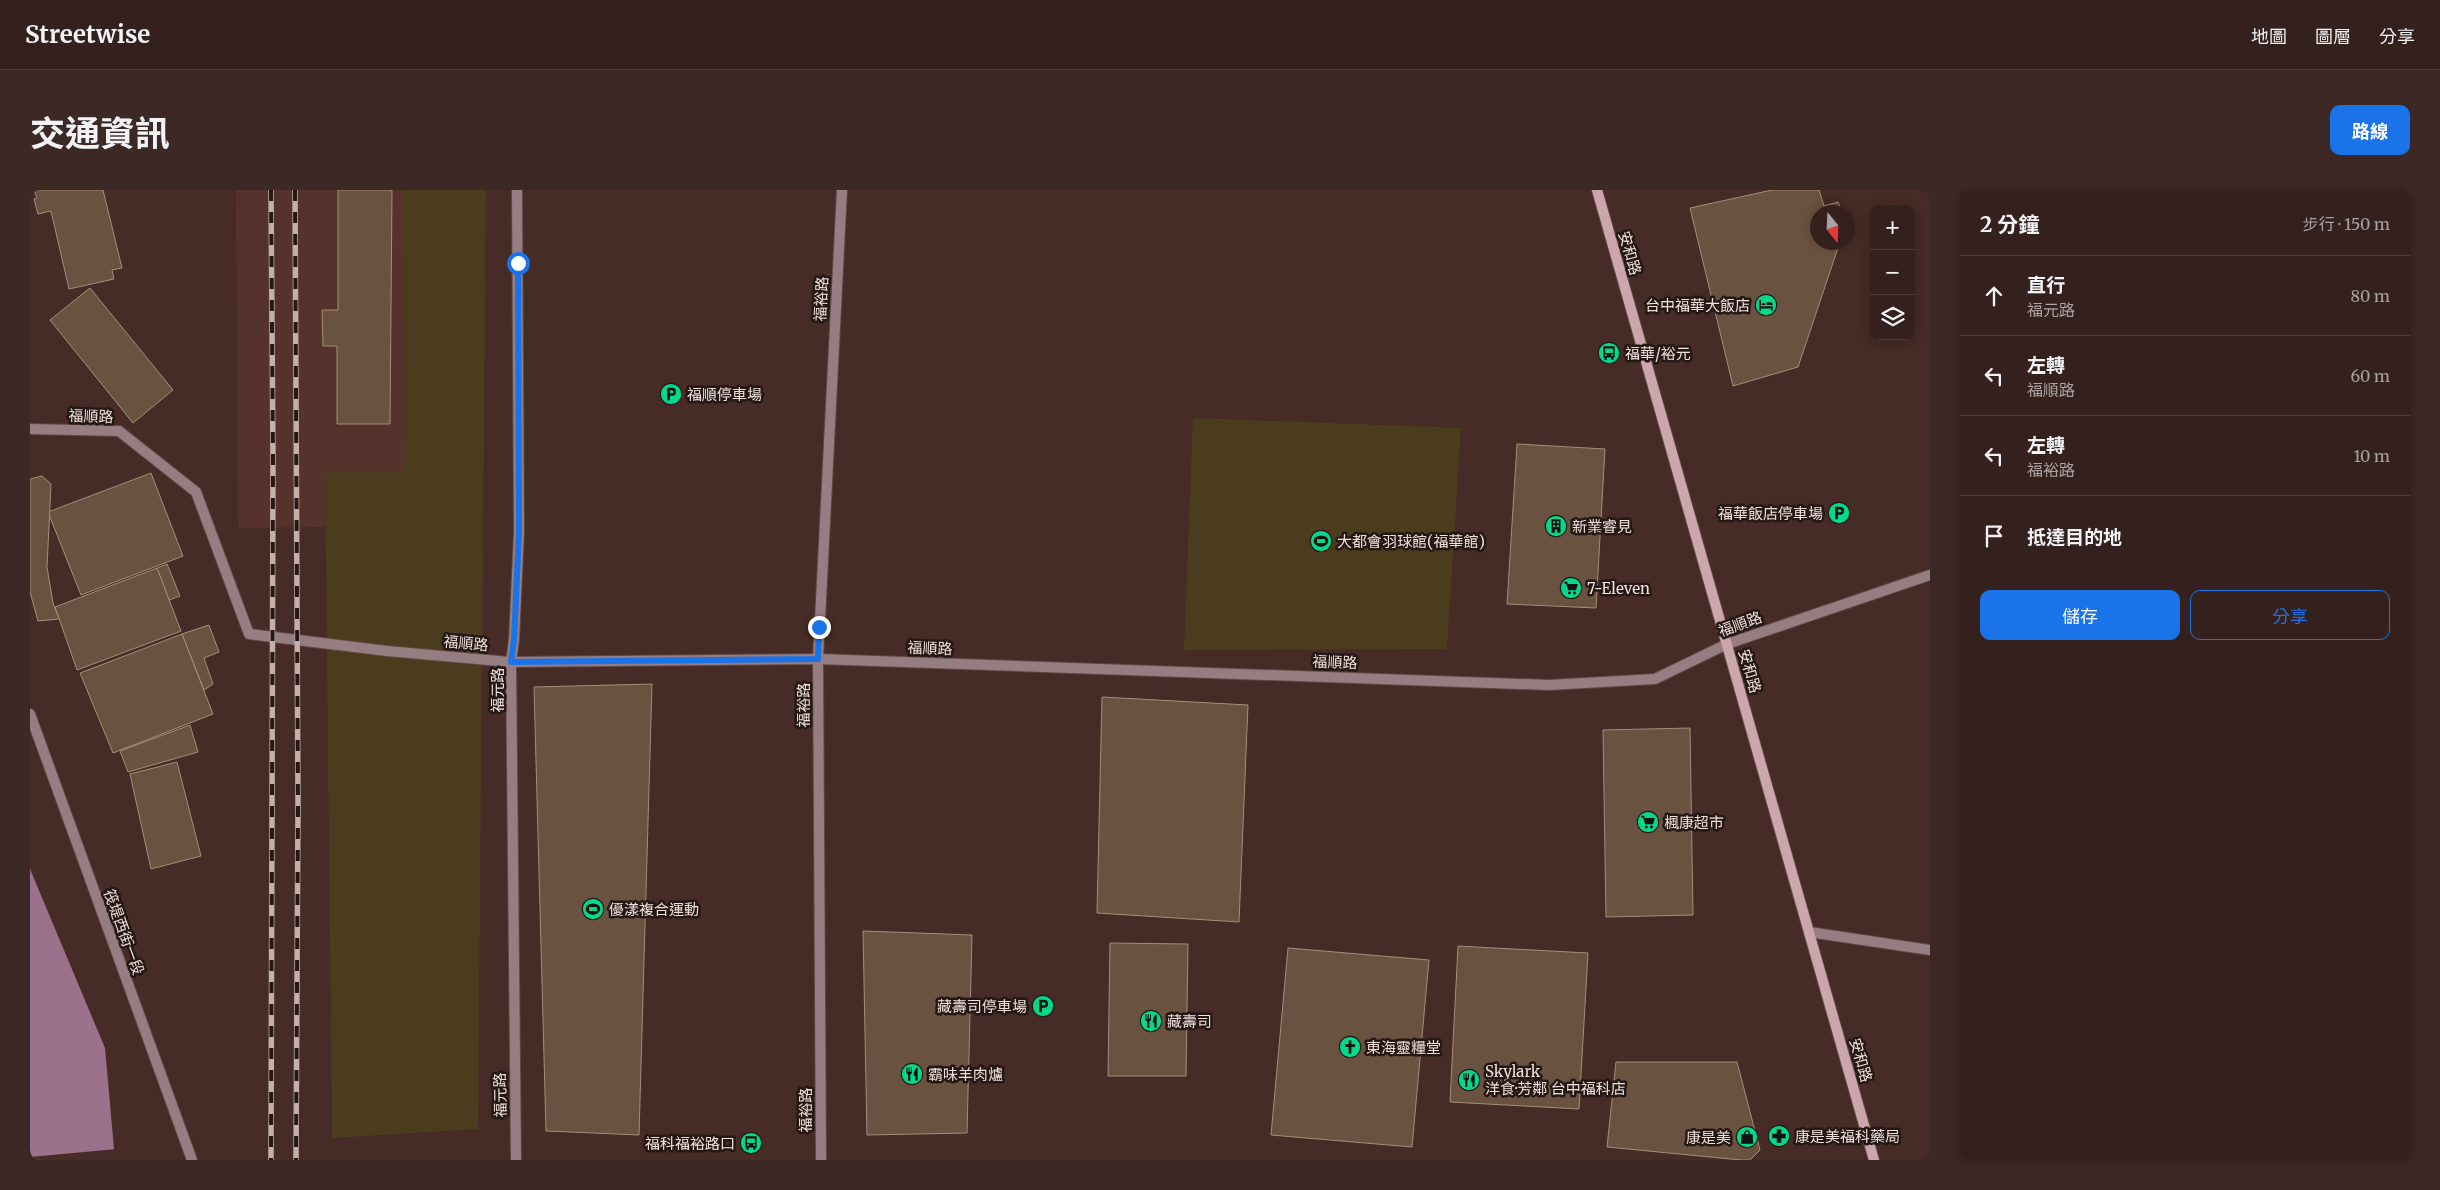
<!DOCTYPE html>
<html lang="zh-TW">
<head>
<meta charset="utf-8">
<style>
  :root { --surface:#34201c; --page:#3c2825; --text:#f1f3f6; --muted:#a9a3a3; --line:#4e3e3b; --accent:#1a73e8 }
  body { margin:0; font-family:Merriweather,"Noto Sans TC",serif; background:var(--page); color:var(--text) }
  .controls { position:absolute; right:15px; top:15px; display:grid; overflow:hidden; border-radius:10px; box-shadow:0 2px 12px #0003 }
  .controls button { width:45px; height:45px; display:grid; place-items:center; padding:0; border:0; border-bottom:1px solid var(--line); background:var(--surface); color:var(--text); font:25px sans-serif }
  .compass { position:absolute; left:1780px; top:15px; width:45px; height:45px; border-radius:50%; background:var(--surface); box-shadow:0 2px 12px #0003; rotate:162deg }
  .stop { position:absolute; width:15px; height:15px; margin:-11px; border:4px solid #1a73e8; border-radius:50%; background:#fff }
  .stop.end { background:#1a73e8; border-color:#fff; box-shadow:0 1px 5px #0008 }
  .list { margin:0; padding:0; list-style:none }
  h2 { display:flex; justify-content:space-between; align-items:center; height:65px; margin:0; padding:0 20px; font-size:21px }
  h2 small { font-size:16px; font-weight:400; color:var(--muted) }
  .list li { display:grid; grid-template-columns:32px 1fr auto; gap:15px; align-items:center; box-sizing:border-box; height:80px; padding:0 20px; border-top:1px solid var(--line) }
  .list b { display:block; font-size:19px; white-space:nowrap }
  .list p { margin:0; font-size:16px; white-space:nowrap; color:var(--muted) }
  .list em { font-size:16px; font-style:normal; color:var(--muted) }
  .actions { display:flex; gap:10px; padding:15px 20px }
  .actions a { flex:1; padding:11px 0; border:1px solid var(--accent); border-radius:10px; text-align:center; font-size:18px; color:var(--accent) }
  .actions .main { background:var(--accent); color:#fff }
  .icon { flex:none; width:28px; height:28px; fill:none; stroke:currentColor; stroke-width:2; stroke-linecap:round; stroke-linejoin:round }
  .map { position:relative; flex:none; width:1900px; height:970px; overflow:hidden; border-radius:10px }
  header { display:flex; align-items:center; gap:30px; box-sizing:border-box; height:70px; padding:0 25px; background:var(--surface); border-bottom:1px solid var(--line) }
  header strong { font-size:24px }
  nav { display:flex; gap:28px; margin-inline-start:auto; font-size:18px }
  .intro { display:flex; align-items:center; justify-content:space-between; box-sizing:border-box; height:120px; padding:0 30px }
  h1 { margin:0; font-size:35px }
  .button { padding:12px 22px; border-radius:10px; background:var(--accent); color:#fff; font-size:18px; font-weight:700 }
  main { display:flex; gap:30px; padding:0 30px }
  aside { flex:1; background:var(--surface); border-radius:10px; box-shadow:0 2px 12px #0003 }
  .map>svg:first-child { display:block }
  .built { fill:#55332c }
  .green { fill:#4b3c1e }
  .water { fill:#9c718c }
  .pier { fill:#462b26 }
  .building { fill:#6a5241; stroke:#a78d7a }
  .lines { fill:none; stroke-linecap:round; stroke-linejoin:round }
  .service-casing { stroke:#614843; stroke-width:12 }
  .minor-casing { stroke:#614843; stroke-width:12 }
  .secondary-casing { stroke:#614843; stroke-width:12 }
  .service { stroke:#957d81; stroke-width:10 }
  .minor { stroke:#957d81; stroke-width:10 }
  .secondary { stroke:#cca6ad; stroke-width:10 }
  .rail-casing { stroke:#c4afab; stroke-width:5.5 }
  .rail { stroke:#241815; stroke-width:4; stroke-dasharray:11; stroke-linecap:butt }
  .route { stroke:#1a73e8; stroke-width:6 }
  .labels { text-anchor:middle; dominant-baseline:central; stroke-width:5; stroke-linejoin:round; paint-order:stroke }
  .street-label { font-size:15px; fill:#f1dfdb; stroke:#241815 }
  .poi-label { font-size:15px; fill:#f1dfdb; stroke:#241815; text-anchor:start }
</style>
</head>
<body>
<header>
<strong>Streetwise</strong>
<nav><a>地圖</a><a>圖層</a><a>分享</a></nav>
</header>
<div class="intro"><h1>交通資訊</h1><a class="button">路線</a></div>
<main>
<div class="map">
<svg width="1900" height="970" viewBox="0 0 1900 970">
  <rect width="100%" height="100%" fill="#462b26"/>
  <!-- built -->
  <path class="built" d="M206 0H374L375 281 295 282V337L208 338Z"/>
  <!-- green -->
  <g class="green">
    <path d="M374 0H456L448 939 302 948 295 282 375 281Z"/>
    <path d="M1163 228 1431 238 1417 459 1154 460Z"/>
  </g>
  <!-- water -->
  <path class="water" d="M0 679 75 858 85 970H0Z"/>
  <!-- pier -->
  <path class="pier" d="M87 959 88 970H0V967Z"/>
  <!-- building -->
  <g class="building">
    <path d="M4 0H73L92 78 82 80 84 89 39 99 21 21 8 24 4 9 7 8Z"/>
    <path d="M308 0H362L360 234H307V156H293L292 120H308Z"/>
    <path d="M1742 0H1789L1794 16 1808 12 1812 22H1788V52H1810L1768 177 1703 196 1660 18Z"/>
    <path d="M60 98 143 200 103 233 20 130Z"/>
    <path d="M1487 254 1575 259 1566 418 1477 414Z"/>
    <path d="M121 283 153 366 51 405 18 322Z"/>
    <path d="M12 286 21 294 17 377 23 413 29 429 8 431 0 402V289Z"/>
    <path d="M137 374 150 406 139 410 127 378Z"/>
    <path d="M127 378 151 441 47 480 25 417Z"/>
    <path d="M179 435 189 462 174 468 183 494 174 500 152 444Z"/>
    <path d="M152 444 183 524 83 563 50 483Z"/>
    <path d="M622 494 609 945 516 941 504 497Z"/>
    <path d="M1072 507 1218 515 1209 732 1067 723Z"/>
    <path d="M160 535 168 562 98 582 90 561Z"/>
    <path d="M1660 538 1663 725 1576 727 1573 540Z"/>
    <path d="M147 572 171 666 121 679 100 584Z"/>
    <path d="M833 741 942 745 937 943 837 945Z"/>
    <path d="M1080 753 1158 754 1156 886H1078Z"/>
    <path d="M1428 756 1558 763 1549 919 1420 912Z"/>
    <path d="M1258 758 1399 770 1382 957 1241 945Z"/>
    <path d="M1586 872H1707L1730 960 1720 970H1711L1577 957Z"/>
  </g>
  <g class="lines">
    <!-- service casing -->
    <g class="service-casing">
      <path id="service" d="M1779 742 1900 760"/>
    </g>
    <!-- minor casing -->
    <g class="minor-casing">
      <g id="minor">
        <path d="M0 239 89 241 166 302 219 444 357 461 481 472 788 469 1519 495 1625 489 1697 454 1900 385"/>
        <path d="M0 524 162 970"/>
        <path d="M486 970 481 472 484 450 489 342 487 0"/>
        <path d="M791 970 788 469 812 0"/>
      </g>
    </g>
    <!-- secondary casing -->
    <g class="secondary-casing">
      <path id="secondary" d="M1567 0 1844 970"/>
    </g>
    <!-- service -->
    <use href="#service" class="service"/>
    <!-- minor -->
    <use href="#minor" class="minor"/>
    <!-- secondary -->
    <use href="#secondary" class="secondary"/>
    <!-- rail casing -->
    <g class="rail-casing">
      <g id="rail">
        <path d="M241 0 243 269 241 970"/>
        <path d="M265 0 268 617 266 970"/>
      </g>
    </g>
    <!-- rail -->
    <use href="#rail" class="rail"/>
  </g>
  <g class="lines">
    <!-- route -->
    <path class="route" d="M488 73 489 342 484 450 481 472 788 469 789 437"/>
  </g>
  <!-- icons -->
  <defs>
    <g id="hotel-disc" transform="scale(1.125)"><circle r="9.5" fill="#04d98b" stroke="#241815"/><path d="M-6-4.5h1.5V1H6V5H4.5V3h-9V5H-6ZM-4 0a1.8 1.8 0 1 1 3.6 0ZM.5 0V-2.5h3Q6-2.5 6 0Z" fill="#111"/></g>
    <g id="bus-disc" transform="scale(1.125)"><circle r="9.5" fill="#04d98b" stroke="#241815"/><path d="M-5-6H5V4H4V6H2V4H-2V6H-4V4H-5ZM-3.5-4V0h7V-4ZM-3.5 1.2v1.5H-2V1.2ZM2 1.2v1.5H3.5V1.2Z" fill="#111"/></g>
    <g id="parking-disc" transform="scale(1.125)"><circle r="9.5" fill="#04d98b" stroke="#241815"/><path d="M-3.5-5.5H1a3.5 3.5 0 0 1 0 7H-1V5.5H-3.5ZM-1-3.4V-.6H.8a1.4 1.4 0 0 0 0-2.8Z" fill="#111"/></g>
    <g id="building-disc" transform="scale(1.125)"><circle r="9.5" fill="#04d98b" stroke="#241815"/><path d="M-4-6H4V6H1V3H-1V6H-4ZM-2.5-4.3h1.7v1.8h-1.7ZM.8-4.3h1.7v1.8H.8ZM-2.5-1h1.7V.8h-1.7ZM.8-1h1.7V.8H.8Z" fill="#111"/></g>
    <g id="stadium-disc" transform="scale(1.125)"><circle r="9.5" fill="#04d98b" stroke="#241815"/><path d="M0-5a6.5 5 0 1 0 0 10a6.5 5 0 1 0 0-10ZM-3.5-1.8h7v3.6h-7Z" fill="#111"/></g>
    <g id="supermarket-disc" transform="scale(1.125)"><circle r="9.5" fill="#04d98b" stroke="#241815"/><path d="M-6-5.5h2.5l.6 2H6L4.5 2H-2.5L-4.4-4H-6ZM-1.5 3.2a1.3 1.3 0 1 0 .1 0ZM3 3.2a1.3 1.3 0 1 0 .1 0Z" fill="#111"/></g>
    <g id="restaurant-disc" transform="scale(1.125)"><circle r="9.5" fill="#04d98b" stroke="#241815"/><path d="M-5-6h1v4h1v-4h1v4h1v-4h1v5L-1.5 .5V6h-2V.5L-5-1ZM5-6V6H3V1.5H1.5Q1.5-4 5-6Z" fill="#111"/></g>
    <g id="church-disc" transform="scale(1.125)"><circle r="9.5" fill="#04d98b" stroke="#241815"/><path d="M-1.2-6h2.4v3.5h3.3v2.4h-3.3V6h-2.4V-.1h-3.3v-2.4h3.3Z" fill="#111"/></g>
    <g id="pharmacy-disc" transform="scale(1.125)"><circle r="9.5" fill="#04d98b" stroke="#241815"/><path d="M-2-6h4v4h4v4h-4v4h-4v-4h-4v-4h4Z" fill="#111"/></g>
    <g id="shop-disc" transform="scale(1.125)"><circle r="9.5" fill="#04d98b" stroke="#241815"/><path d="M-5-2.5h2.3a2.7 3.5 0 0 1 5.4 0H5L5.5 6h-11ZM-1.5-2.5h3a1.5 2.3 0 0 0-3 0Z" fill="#111"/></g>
  </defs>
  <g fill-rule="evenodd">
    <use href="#hotel-disc" x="1736" y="115"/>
    <use href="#bus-disc" x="1579" y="163"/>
    <use href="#parking-disc" x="641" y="204"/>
    <use href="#parking-disc" x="1809" y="323"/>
    <use href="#building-disc" x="1526" y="336"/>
    <use href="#stadium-disc" x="1291" y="351"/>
    <use href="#supermarket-disc" x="1541" y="398"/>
    <use href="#supermarket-disc" x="1618" y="632"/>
    <use href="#stadium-disc" x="563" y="719"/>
    <use href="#parking-disc" x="1013" y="816"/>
    <use href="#restaurant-disc" x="1121" y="831"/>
    <use href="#church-disc" x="1320" y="857"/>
    <use href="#restaurant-disc" x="882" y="884"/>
    <use href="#restaurant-disc" x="1439" y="890"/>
    <use href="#pharmacy-disc" x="1749" y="946"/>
    <use href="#shop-disc" x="1717" y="947"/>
    <use href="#bus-disc" x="721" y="953"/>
  </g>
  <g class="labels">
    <!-- street labels -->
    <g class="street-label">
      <text transform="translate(1600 63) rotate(74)">安和路</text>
      <text transform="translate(791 109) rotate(-87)">福裕路</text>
      <text transform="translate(61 226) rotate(2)">福順路</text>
      <text transform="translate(1710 434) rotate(-20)">福順路</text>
      <text transform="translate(436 453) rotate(5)">福順路</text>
      <text transform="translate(900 458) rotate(2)">福順路</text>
      <text transform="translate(1305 472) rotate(2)">福順路</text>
      <text transform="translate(1720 481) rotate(74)">安和路</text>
      <text transform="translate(467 500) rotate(-90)">福元路</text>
      <text transform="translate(773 515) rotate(-90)">福裕路</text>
      <text transform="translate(94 742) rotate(70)">筏堤西街一段</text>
      <text transform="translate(1831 870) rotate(74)">安和路</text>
      <text transform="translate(470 905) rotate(-91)">福元路</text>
      <text transform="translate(775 920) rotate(-90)">福裕路</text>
    </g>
    <!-- poi labels -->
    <g class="poi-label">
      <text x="1720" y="115" text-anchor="end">台中福華大飯店</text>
      <text x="1595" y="163">福華/裕元</text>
      <text x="657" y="204">福順停車場</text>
      <text x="1793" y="323" text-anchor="end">福華飯店停車場</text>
      <text x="1542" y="336">新業睿見</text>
      <text x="1307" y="351">大都會羽球館(福華館)</text>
      <text x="1557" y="398">7-Eleven</text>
      <text x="1634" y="632">楓康超市</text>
      <text x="579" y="719">優漾複合運動</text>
      <text x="997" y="816" text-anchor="end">藏壽司停車場</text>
      <text x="1137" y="831">藏壽司</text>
      <text x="1336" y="857">東海靈糧堂</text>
      <text x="1455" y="881">Skylark<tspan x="1455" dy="17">洋食‧芳鄰 台中福科店</tspan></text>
      <text x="898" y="884">霸味羊肉爐</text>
      <text x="1765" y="946">康是美福科藥局</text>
      <text x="1701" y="947" text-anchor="end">康是美</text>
      <text x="705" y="953" text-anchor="end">福科福裕路口</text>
    </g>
  </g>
</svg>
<div class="controls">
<button>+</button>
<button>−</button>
<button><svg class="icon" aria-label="layers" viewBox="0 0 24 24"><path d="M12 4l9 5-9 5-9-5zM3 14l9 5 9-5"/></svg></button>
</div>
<svg class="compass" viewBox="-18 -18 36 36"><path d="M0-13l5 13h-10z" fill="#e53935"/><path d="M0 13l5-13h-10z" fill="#a9a3a3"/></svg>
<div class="stop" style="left:488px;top:73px"></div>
<div class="stop end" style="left:789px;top:437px"></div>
</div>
<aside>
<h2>2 分鐘<small>步行 · 150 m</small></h2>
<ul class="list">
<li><svg class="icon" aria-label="ahead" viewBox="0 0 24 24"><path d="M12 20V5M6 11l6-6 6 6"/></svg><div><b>直行</b><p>福元路</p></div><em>80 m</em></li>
<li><svg class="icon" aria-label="left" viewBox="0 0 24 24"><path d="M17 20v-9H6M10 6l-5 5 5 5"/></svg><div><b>左轉</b><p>福順路</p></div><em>60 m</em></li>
<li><svg class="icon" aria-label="left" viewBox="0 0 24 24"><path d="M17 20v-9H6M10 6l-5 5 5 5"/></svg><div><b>左轉</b><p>福裕路</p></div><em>10 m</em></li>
<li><svg class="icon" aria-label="arrive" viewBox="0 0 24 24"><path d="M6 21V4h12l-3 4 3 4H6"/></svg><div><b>抵達目的地</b></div></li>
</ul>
<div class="actions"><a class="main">儲存</a><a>分享</a></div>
</aside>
</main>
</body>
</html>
